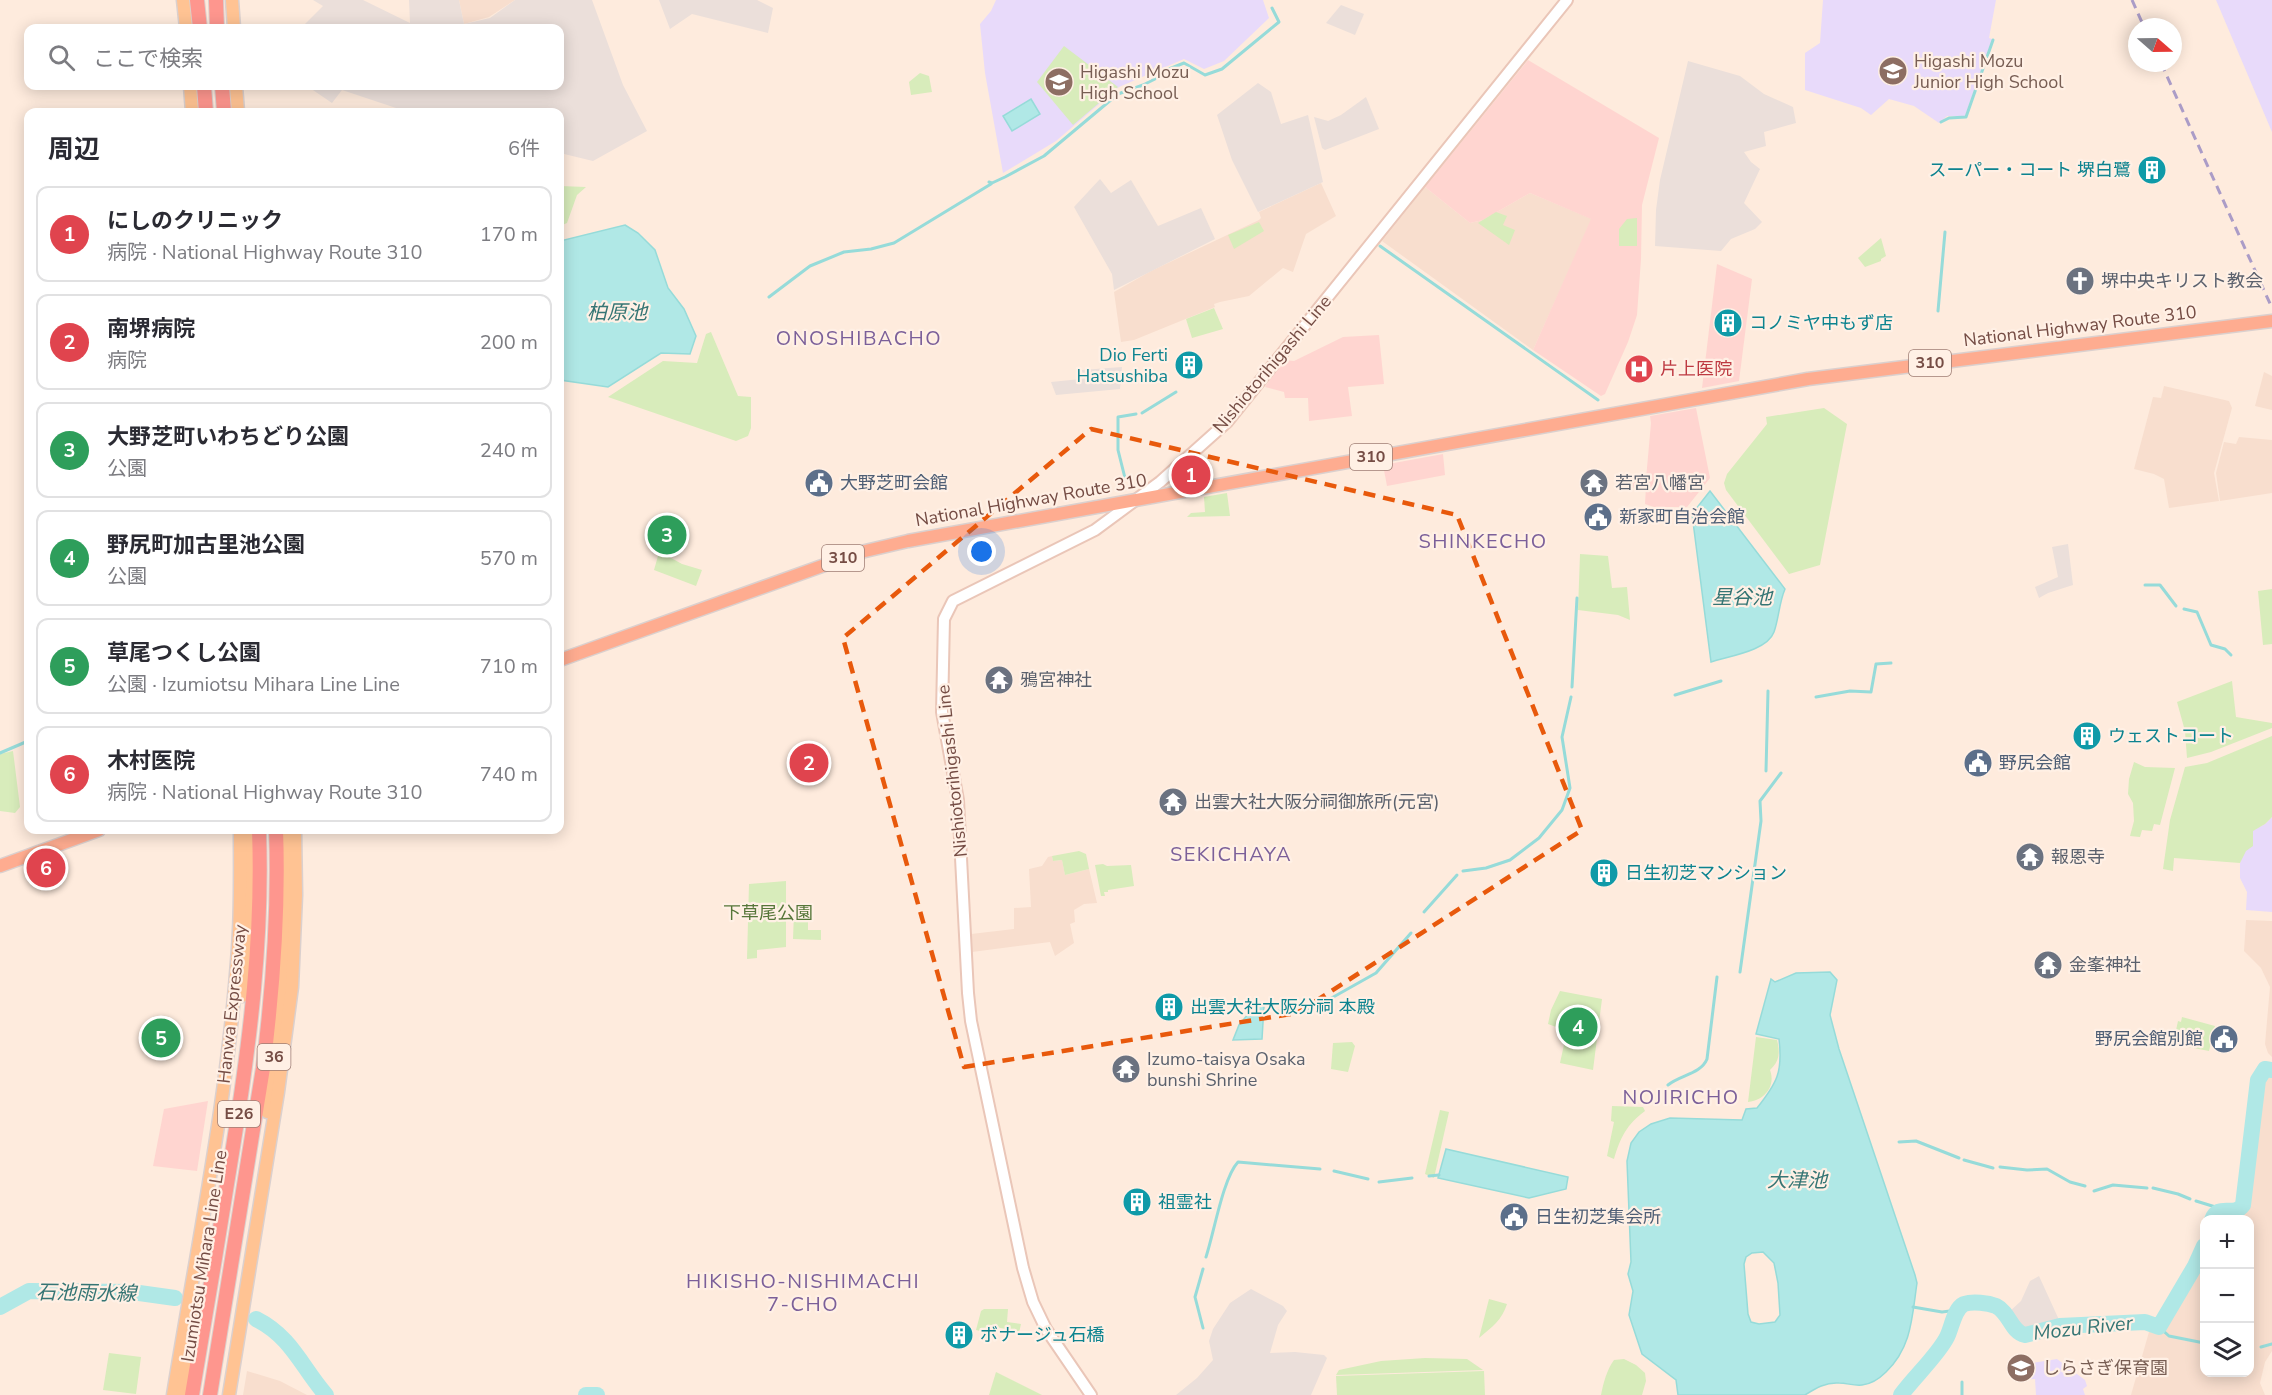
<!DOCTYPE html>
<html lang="ja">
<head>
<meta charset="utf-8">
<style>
  :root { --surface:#fff; --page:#f7f7f7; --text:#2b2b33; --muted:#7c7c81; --line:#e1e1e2; --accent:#ea580c }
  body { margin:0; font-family:"Nunito Sans","Noto Sans JP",sans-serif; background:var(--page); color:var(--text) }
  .controls { position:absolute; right:18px; bottom:18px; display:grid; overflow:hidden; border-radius:12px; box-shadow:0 3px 15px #0003 }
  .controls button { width:54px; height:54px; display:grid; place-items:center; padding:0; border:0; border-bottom:2px solid var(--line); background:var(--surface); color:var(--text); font:30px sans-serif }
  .compass { position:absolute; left:2128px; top:18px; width:54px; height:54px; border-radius:50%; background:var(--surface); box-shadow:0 3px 15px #0003; rotate:110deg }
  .you { position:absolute; left:982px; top:552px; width:21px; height:21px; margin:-15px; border:4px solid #fff; border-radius:50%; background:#1a73e8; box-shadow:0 0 0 9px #1a73e833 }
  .badge { display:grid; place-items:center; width:39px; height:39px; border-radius:50%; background:var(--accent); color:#fff; font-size:20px; font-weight:700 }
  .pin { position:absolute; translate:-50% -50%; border:3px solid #fff; box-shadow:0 2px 6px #0006 }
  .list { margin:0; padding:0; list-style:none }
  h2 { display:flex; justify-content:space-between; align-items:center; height:78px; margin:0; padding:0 24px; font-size:26px }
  h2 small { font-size:20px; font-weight:400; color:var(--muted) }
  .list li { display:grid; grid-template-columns:39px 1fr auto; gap:18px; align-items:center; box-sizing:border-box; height:96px; margin:0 12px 12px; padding:0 12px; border:2px solid var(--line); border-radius:12px }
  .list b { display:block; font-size:22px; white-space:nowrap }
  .list p { margin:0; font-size:20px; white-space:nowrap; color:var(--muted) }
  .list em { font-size:20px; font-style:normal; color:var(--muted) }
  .icon { flex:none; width:33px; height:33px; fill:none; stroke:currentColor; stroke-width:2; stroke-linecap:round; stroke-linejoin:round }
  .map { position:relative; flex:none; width:2272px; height:1395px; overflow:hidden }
  .search { position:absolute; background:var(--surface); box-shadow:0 3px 15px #0003; left:24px; top:24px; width:540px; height:66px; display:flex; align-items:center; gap:15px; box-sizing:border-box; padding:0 21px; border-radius:12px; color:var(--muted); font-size:22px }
  .panel { position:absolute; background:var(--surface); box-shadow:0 3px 15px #0003; left:24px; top:108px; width:540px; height:726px; border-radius:12px }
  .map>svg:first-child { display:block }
  .residential { fill:#f8dece }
  .commercial { fill:#ffd5d0 }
  .industrial { fill:#ebdfda }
  .education { fill:#e8dafa }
  .green { fill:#d8ecbb }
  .water { fill:#b0e8e6; stroke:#96dbd9; stroke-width:1.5; fill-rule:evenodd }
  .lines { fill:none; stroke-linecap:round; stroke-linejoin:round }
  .stream { stroke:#96dbd9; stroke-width:3 }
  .river { stroke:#b0e8e6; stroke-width:16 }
  .secondary-casing { stroke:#eac6b8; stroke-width:14 }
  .primary-casing { stroke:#dbd0ce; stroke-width:15 }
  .trunk-casing { stroke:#dbd0ce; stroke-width:15 }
  .motorway-casing { stroke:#dbd0ce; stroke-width:16 }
  .secondary { stroke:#fff; stroke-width:10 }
  .primary { stroke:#ffc393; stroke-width:12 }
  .trunk { stroke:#feac90; stroke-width:12 }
  .motorway { stroke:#fe968e; stroke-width:14 }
  .rail { stroke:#ab9cc7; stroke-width:3; stroke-dasharray:9 6; stroke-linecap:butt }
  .marked { fill:none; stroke:#e8590c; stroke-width:4.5; stroke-dasharray:12 8; stroke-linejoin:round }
  .labels { text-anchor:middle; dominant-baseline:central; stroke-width:4.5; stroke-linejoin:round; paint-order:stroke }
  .shield { fill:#fff0e5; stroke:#9e7d74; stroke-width:1.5 }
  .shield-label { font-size:16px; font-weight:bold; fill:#754c44 }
  .education-label { font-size:18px; fill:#785e54; stroke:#fff0e5; text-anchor:start }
  .culture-label { font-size:18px; fill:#0d838f; stroke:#fff0e5; text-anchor:start }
  .worship-label { font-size:18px; fill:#5b616d; stroke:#fff0e5; text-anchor:start }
  .street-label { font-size:18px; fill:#754c44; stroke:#fff0e5 }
  .health-label { font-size:18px; fill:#be3a42; stroke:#fff0e5; text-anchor:start }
  .service-label { font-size:18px; fill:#4e5e75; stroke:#fff0e5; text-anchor:start }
  .park-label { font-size:18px; fill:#567639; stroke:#fff0e5 }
  .water-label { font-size:20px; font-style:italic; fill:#357574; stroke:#fff0e5 }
  .neighbourhood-label { font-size:20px; letter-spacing:1.5px; fill:#7b5f99; stroke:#fff0e5 }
</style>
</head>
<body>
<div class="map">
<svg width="2272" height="1395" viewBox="0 0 2272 1395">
  <rect width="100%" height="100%" fill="#feebdd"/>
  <!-- residential -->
  <g class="residential">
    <path d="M459 0H515L489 17 464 24Z"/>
    <path d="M1321 183 1336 216 1306 234 1293 272 1283 268 1249 296 1220 302 1214 304 1215 307 1134 340 1121 342 1114 292 1151 271 1259 220 1261 218 1259 212Z"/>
    <path d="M1425 187 1470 223 1483 220 1530 193 1592 219 1533 350 1382 241Z"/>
    <path d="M2264 372 2272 376V410L2255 406Z"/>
    <path d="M2164 386 2229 401 2232 408 2214 473 2219 501 2169 508 2164 479 2154 474 2134 469 2153 397 2161 398Z"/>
    <path d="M2239 437 2272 440V493L2220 501 2216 473 2224 442 2236 444Z"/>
    <path d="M1052 856 1053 861 1062 860 1065 875 1089 869 1097 903 1084 904 1074 910 1075 922 1070 924 1074 943 1055 956 1050 942 972 952 971 934 1014 929V908L1031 907 1029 869 1042 866 1048 857Z"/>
    <path d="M2246 920 2272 921V1057L2268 1053 2265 1044 2270 987 2261 968 2244 951Z"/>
    <path d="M2272 1073V1351L2265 1362 2260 1383 2265 1395H2131L2149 1332H2162L2204 1262V1372H2250V1220L2221 1219 2235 1218 2250 1203 2264 1081Z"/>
    <path d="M247 1371 280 1381 307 1395H243Z"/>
  </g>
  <!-- commercial -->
  <g class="commercial">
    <path d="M1528 60 1659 138 1642 205 1641 259 1637 315 1628 342 1605 394 1601 396 1533 350 1591 219 1530 193 1483 220 1470 223 1425 187Z"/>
    <path d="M1717 264 1752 279 1739 381 1702 388Z"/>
    <path d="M1379 335 1384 384 1348 387 1352 416 1309 421 1308 398H1285L1284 392 1265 387 1284 360 1294 361 1343 337Z"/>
    <path d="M1696 408 1710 478 1687 507H1654L1645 504 1646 487 1630 488 1629 482 1646 479 1651 423 1650 416Z"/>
    <path d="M1443 454 1445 475 1387 486 1383 465Z"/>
    <path d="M208 1101 197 1171 153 1166 164 1109Z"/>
  </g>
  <!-- industrial -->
  <g class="industrial">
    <path d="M313 0H363L410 23 409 0H459L464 24 490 18 515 0H592L623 85 647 131 593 161 560 153V112H408L342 90 332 103 307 86H560V28H301L323 6Z"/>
    <path d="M659 0H757L773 8 768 33 692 14 670 29Z"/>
    <path d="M1341 5 1364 14 1355 35 1326 23Z"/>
    <path d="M1688 61 1740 76 1764 94 1793 107 1796 123 1764 132 1766 146 1744 152 1751 162 1760 169 1744 203 1762 222 1755 229 1731 239 1721 251 1655 246 1656 210 1660 180Z"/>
    <path d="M1258 83 1271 92 1281 124 1308 115 1323 182 1258 212 1232 160 1217 115Z"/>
    <path d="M1366 97 1379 129 1325 150 1322 148 1314 117 1328 121 1341 115Z"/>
    <path d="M1100 179 1111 193 1131 180 1158 226 1201 208 1215 239 1114 290 1112 274 1074 207Z"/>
    <path d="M1122 367 1120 389 1056 395 1051 382 1081 379 1083 378 1082 370Z"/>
    <path d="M2068 544 2073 585 2048 593 2039 598 2035 587 2058 577 2052 547Z"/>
    <path d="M2039 1276 2060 1322 2051 1326 2049 1321 2022 1332 2009 1312 2021 1301 2030 1281Z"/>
    <path d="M1251 1289 1283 1306 1287 1311 1278 1325 1270 1353 1295 1352 1324 1355 1327 1358 1311 1395H1176L1197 1378 1213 1360 1209 1341 1213 1329 1230 1303Z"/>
  </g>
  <!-- education -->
  <g class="education">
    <path d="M996 0H1263L1269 18 1224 61 1204 69 1184 59 1119 87 1056 141 1003 173 985 73 980 24 991 11Z"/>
    <path d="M1823 0H1996L1989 38 1992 39 1965 116H1947L1939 123 1914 106 1889 99 1871 115 1861 108 1805 90V53L1820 43Z"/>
    <path d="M2216 0H2272V132Z"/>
    <path d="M2272 817V912L2246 910 2247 892 2240 878V863L2252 831 2265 824Z"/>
    <path d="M2057 1359 2085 1380 2087 1386 2083 1389 2085 1395H2036L2035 1379 2019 1380 2015 1378 2012 1366Z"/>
  </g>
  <!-- green -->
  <g class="green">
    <path d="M1064 46 1118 87 1073 125 1037 82Z"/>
    <path d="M920 73 929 76 932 92 911 95 909 82Z"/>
    <path d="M560 186 586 187 577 195 567 223 560 226Z"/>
    <path d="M1496 212 1507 216 1503 225 1515 230 1509 245 1478 223Z"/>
    <path d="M1637 218V246H1619V229L1627 219Z"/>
    <path d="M1259 222 1264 231 1234 249 1228 235Z"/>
    <path d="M1881 238 1886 256 1881 259V261L1865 267 1858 258Z"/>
    <path d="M1214 308 1223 329 1192 338 1186 319Z"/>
    <path d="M711 332 738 396 751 397V428L748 436 736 441 608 397 663 361 697 363 706 334Z"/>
    <path d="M1824 408 1847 424 1820 565 1789 574 1726 490 1724 483 1727 474 1767 424 1766 417Z"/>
    <path d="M1227 493 1230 516 1187 517 1191 513 1205 512 1204 497Z"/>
    <path d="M670 514 676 516 664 554 682 564 702 570 696 586 654 570Z"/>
    <path d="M1580 554 1608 556 1612 588 1627 587 1630 620 1618 615 1578 610Z"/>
    <path d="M2272 589V644L2263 645 2258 591Z"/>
    <path d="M2232 681 2236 717 2272 723V728L2211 752 2187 758 2185 731 2177 702Z"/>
    <path d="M2272 736V817L2265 824 2253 831V846L2246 851 2240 863 2174 858 2173 871 2163 869 2170 820 2185 767 2207 763Z"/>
    <path d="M13 751 20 807 15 813 0 811V754Z"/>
    <path d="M2134 762 2145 767 2175 768 2160 825 2154 824 2152 831 2142 830 2140 837 2130 836 2134 821 2133 803 2128 794 2129 779Z"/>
    <path d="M1079 851 1086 854 1089 869 1065 875 1062 860 1053 861 1052 856Z"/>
    <path d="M1103 864 1107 866 1131 865 1134 886 1108 890V892H1104L1105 896H1101L1095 865Z"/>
    <path d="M786 881V947L757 950V958L747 959 749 884Z"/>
    <path d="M794 912 808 913V930H821V940L793 939Z"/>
    <path d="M1560 991 1602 999 1593 1070 1560 1063 1567 1031 1548 1024 1551 1010Z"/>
    <path d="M2182 1017 2215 1026 2209 1051 2173 1044 2178 1021 2181 1022Z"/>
    <path d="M147 1026 178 1030 175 1051 144 1047Z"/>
    <path d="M1756 1037 1777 1040C1780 1052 1780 1061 1770 1070 1776 1086 1765 1100 1748 1102Z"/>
    <path d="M1352 1042 1355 1046 1348 1072 1331 1069 1333 1043Z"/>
    <path d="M1612 1106 1643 1107 1645 1111C1627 1124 1620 1138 1614 1159L1607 1156 1614 1122 1611 1121Z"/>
    <path d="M1440 1110 1449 1112 1434 1178 1425 1174Z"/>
    <path d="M1489 1299 1507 1304C1502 1320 1492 1327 1479 1338Z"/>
    <path d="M984 1309H1008L1007 1322 1021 1324 1019 1333 997 1327 995 1335 976 1330 981 1311Z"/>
    <path d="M109 1353 141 1357 136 1394 103 1390Z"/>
    <path d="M1425 1358 1467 1359 1483 1370 1336 1375 1339 1370 1381 1361Z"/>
    <path d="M1624 1359 1636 1365 1645 1373 1646 1381 1642 1395H1601C1603 1384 1607 1369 1614 1360Z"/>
    <path d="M1484 1371 1485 1395H1337L1336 1376Z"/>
    <path d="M996 1372 1042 1395H989Z"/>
  </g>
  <!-- water -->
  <g class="water">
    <path d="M1031 99 1040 114 1012 131 1003 116Z"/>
    <path d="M625 225 638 233 655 250 668 288 684 309 696 336 690 354 661 353 608 387 560 380V241Z"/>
    <path d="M1710 491 1785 589C1779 603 1779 618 1774 632 1767 651 1729 656 1711 662L1692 514Z"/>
    <path d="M1830 972 1837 980 1830 1015 1839 1049 1915 1275 1917 1283C1912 1317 1912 1347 1886 1372 1879 1379 1872 1384 1862 1385 1854 1386 1847 1383 1839 1383 1826 1382 1816 1388 1805 1395H1678L1676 1380 1642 1354 1629 1315 1633 1291 1628 1274 1631 1262 1627 1161 1631 1143 1639 1132 1651 1124 1670 1118 1742 1120 1746 1109 1757 1108C1777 1083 1783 1072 1779 1039L1756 1034 1771 979 1775 982 1796 973ZM1763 1252 1774 1263 1778 1283 1780 1315 1775 1322 1759 1324 1751 1322 1748 1314 1744 1264 1746 1257 1752 1253Z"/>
    <path d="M1264 1006 1262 1039 1233 1040 1239 1025 1254 1007Z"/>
    <path d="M1446 1149 1568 1177 1566 1189 1529 1198 1438 1178Z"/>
  </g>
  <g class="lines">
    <!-- stream -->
    <g class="stream">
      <path d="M1941 122 1949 118 1966 117 1993 40"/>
      <path d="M989 182 992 183 1005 177 1044 156 1118 94 1143 85 1155 79 1164 71 1184 63 1205 75 1222 69 1279 22 1272 8"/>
      <path d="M1380 246 1598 400"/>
      <path d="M769 297 810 266 844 252 871 249 894 243 991 184"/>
      <path d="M1938 311 1945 232"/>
      <path d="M1142 413 1176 392"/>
      <path d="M1125 478 1118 450V417L1136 414"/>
      <path d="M2145 585H2160L2176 606"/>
      <path d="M2184 609 2197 612 2211 645 2225 649 2231 655"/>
      <path d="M1572 687 1577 598"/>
      <path d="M1675 695 1721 681"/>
      <path d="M1816 697 1850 691 1871 692 1876 664 1891 663"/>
      <path d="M0 753 28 741"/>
      <path d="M1766 771 1768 691"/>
      <path d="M1463 871 1486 868 1510 860 1539 838 1562 810 1570 788 1562 737 1571 697"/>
      <path d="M1424 912 1457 875"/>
      <path d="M1740 972 1761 821 1760 801 1781 773"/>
      <path d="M1275 1011 1299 1013 1328 1000 1376 973 1411 933"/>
      <path d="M1668 1085C1680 1075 1701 1074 1707 1059L1717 977"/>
      <path d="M1899 1142 1916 1141 1959 1158"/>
      <path d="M1964 1160 1993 1168"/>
      <path d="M2000 1167 2027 1170 2047 1169 2070 1182 2085 1186"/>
      <path d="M1334 1171 1368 1179"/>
      <path d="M1429 1176 1439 1175"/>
      <path d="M1379 1182 1412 1178"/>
      <path d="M2153 1188 2178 1194 2190 1199"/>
      <path d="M2094 1191 2113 1185 2147 1188"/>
      <path d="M2196 1201 2222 1209"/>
      <path d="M1206 1257C1214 1233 1223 1178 1238 1162L1320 1169"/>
      <path d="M1203 1269 1195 1297 1203 1328"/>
      <path d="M1913 1307 1942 1312 1958 1310"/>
      <path d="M2159 1327 2169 1336 2204 1343"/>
      <path d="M2261 1347 2272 1344"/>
      <path d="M1962 1395V1382"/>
    </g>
    <!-- river -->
    <g class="river">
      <path d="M2212 1220C2218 1202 2234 1218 2243 1205L2258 1080 2265 1069 2272 1070"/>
      <path d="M0 1307 29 1291 132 1292 175 1298"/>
      <path d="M256 1319C292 1337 302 1368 326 1395"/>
      <path d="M586 1395H597"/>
      <path d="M1901 1395C1914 1377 1938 1355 1947 1337 1952 1327 1954 1309 1964 1304 1973 1301 1988 1303 1996 1306 2010 1313 2011 1332 2025 1335L2060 1326 2145 1322 2159 1327 2195 1266 2204 1246"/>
    </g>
    <!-- secondary casing -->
    <g class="secondary-casing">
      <path id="secondary" d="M1091 1395 1046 1329 1033 1302 1023 1268 971 1021 968 993 958 800 942 712 944 619 953 601 1095 530 1160 482 1227 422 1567 0"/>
    </g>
    <!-- primary casing -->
    <g class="primary-casing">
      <g id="primary">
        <path d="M183 0 186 28"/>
        <path d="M232 0 234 28"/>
        <path d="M190 86 192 112"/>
        <path d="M236 86 238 112"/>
        <path d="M242 996C249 940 250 885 248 830"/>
        <path d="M267 1112C280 1018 288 925 286 830"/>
        <path d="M173 1395C197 1247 228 1098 238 948 241 909 240 869 240 830"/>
        <path d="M182 1395 196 1304"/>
        <path d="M229 1395 278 1092 292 987 296 895 295 830"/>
      </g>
    </g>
    <!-- trunk casing -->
    <g class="trunk-casing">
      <g id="trunk">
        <path d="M560 660 861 552 908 541 1808 379 2272 321"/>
        <path d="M0 866 99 830"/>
      </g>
    </g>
    <!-- motorway casing -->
    <g class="motorway-casing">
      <g id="motorway">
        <path d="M197 0 200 28"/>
        <path d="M216 0 217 28"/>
        <path d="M204 86 206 112"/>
        <path d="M222 86 224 112"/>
        <path d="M192 1395C206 1312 220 1230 233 1147 250 1042 263 937 259 830"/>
        <path d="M210 1395 263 1068C273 989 279 909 276 830"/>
      </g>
    </g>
    <!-- secondary -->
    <use href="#secondary" class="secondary"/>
    <!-- primary -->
    <use href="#primary" class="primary"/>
    <!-- trunk -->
    <use href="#trunk" class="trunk"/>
    <!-- motorway -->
    <use href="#motorway" class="motorway"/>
    <!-- rail -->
    <g class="rail">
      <path d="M2132 0 2144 27"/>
      <path d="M2161 63 2272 308"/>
    </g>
  </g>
  <!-- marked area -->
  <path class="marked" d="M1091 429 1457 515 1582 830 1297 1013 964 1067 843 638Z"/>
  <!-- icons -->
  <defs>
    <g id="school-disc" transform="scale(1.5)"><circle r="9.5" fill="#8d6e63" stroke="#fff0e5"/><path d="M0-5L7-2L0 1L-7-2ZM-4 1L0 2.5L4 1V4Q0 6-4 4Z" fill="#fff"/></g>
    <g id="building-disc" transform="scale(1.5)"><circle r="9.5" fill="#0f9aa8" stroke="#fff0e5"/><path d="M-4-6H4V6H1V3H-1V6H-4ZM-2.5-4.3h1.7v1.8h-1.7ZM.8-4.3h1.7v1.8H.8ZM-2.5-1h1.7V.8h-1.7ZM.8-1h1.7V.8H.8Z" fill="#fff"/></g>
    <g id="church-disc" transform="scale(1.5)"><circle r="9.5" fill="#6b7280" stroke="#fff0e5"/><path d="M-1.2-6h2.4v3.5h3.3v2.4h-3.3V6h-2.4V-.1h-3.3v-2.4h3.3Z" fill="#fff"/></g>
    <g id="hospital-disc" transform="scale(1.5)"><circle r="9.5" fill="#e0444e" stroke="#fff0e5"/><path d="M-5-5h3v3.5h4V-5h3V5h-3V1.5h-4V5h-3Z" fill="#fff"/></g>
    <g id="civic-disc" transform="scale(1.5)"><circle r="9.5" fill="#5c6f8a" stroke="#fff0e5"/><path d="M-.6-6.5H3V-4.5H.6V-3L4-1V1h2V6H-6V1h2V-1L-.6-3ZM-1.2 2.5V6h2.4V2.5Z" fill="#fff"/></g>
    <g id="temple-disc" transform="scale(1.5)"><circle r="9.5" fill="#6b7280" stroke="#fff0e5"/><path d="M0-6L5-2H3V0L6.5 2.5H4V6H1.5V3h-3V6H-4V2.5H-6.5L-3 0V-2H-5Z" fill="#fff"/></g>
  </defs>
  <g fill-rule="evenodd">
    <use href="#school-disc" x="1893" y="71"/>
    <use href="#school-disc" x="1059" y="82"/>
    <use href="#building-disc" x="2152" y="170"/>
    <use href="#church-disc" x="2080" y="281"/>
    <use href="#building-disc" x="1728" y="323"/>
    <use href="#building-disc" x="1189" y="365"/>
    <use href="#hospital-disc" x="1639" y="369"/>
    <use href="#civic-disc" x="819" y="483"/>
    <use href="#temple-disc" x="1594" y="483"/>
    <use href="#civic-disc" x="1598" y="517"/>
    <use href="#temple-disc" x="999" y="680"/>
    <use href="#building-disc" x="2087" y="736"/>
    <use href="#civic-disc" x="1978" y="763"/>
    <use href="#temple-disc" x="1173" y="802"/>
    <use href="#temple-disc" x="2030" y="857"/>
    <use href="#building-disc" x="1604" y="873"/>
    <use href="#temple-disc" x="2048" y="965"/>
    <use href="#building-disc" x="1169" y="1007"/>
    <use href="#civic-disc" x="2224" y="1039"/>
    <use href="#temple-disc" x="1126" y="1069"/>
    <use href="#building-disc" x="1137" y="1202"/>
    <use href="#civic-disc" x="1514" y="1217"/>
    <use href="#building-disc" x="959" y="1335"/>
    <use href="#school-disc" x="2021" y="1368"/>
  </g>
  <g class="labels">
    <!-- shield labels -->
    <g class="shield">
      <rect x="1909" y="350" width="42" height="26" rx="4.5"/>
      <rect x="1350" y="444" width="42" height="26" rx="4.5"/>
      <rect x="822" y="545" width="42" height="26" rx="4.5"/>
      <rect x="257.5" y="1044" width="33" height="26" rx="4.5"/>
      <rect x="218" y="1101" width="42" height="26" rx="4.5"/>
    </g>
    <g class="shield-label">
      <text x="1930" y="363">310</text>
      <text x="1371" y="457">310</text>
      <text x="843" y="558">310</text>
      <text x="274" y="1057">36</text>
      <text x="239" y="1114">E26</text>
    </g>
    <!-- education labels -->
    <g class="education-label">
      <text x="1914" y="61">Higashi Mozu<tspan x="1914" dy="21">Junior High School</tspan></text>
      <text x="1080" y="72">Higashi Mozu<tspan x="1080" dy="21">High School</tspan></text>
      <text x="2042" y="1368">しらさぎ保育園</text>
    </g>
    <!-- culture labels -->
    <g class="culture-label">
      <text x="2131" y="170" text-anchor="end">スーパー・コート 堺白鷺</text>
      <text x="1749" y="323">コノミヤ中もず店</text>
      <text x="1168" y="355" text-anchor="end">Dio Ferti<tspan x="1168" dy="21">Hatsushiba</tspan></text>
      <text x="2108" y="736">ウェストコート</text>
      <text x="1625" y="873">日生初芝マンション</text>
      <text x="1190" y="1007">出雲大社大阪分祠 本殿</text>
      <text x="1158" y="1202">祖霊社</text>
      <text x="980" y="1335">ボナージュ石橋</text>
    </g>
    <!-- worship labels -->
    <g class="worship-label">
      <text x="2101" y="281">堺中央キリスト教会</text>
      <text x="1615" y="483">若宮八幡宮</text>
      <text x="1020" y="680">鴉宮神社</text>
      <text x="1194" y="802">出雲大社大阪分祠御旅所(元宮)</text>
      <text x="2051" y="857">報恩寺</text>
      <text x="2069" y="965">金峯神社</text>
      <text x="1147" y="1059">Izumo-taisya Osaka<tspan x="1147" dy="21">bunshi Shrine</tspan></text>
    </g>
    <!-- street labels -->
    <g class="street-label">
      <text transform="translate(2080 326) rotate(-7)">National Highway Route 310</text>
      <text transform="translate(1272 364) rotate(-50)">Nishiotorihigashi Line</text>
      <text transform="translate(1031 500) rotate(-10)">National Highway Route 310</text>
      <text transform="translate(952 771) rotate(-96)">Nishiotorihigashi Line</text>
      <text transform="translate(232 1004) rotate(-84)">Hanwa Expressway</text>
      <text transform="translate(204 1256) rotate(-81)">Izumiotsu Mihara Line Line</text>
    </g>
    <!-- health labels -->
    <g class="health-label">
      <text x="1660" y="369">片上医院</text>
    </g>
    <!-- service labels -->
    <g class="service-label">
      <text x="840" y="483">大野芝町会館</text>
      <text x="1619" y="517">新家町自治会館</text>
      <text x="1999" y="763">野尻会館</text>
      <text x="2203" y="1039" text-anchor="end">野尻会館別館</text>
      <text x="1535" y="1217">日生初芝集会所</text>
    </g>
    <!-- park labels -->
    <g class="park-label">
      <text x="768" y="913">下草尾公園</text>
    </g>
    <!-- water labels -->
    <g class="water-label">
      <text x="617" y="312">柏原池</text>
      <text x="1742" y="597">星谷池</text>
      <text x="1797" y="1180">大津池</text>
      <text transform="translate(86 1293) rotate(1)">石池雨水線</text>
      <text transform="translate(2083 1328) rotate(-6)">Mozu River</text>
    </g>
    <!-- neighbourhood labels -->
    <g class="neighbourhood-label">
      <text x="859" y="338">ONOSHIBACHO</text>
      <text x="1483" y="541">SHINKECHO</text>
      <text x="1231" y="854">SEKICHAYA</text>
      <text x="1681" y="1097">NOJIRICHO</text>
      <text x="803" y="1281">HIKISHO-NISHIMACHI<tspan x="803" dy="23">7-CHO</tspan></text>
    </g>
  </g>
</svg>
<div class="controls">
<button>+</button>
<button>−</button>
<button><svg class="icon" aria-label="layers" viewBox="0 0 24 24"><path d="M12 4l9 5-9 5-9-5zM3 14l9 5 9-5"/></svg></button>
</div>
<svg class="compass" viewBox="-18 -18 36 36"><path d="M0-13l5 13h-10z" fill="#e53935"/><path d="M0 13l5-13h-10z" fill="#7c7c81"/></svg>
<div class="you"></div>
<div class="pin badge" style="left:1191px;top:475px;background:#e0444e">1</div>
<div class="pin badge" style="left:809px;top:763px;background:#e0444e">2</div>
<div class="pin badge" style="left:667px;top:535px;background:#2e9e5b">3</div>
<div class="pin badge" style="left:1578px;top:1027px;background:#2e9e5b">4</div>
<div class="pin badge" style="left:161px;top:1038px;background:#2e9e5b">5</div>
<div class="pin badge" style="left:46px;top:868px;background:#e0444e">6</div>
<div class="search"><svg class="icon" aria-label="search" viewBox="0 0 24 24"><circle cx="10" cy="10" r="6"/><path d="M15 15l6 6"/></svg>ここで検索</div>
<section class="panel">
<h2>周辺<small>6件</small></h2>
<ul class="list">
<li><span class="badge" style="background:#e0444e">1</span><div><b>にしのクリニック</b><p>病院 · National Highway Route 310</p></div><em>170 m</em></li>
<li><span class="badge" style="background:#e0444e">2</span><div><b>南堺病院</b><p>病院</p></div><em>200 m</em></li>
<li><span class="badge" style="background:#2e9e5b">3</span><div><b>大野芝町いわちどり公園</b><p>公園</p></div><em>240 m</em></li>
<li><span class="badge" style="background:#2e9e5b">4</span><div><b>野尻町加古里池公園</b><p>公園</p></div><em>570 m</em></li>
<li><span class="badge" style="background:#2e9e5b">5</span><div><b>草尾つくし公園</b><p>公園 · Izumiotsu Mihara Line Line</p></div><em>710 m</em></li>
<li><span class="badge" style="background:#e0444e">6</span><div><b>木村医院</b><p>病院 · National Highway Route 310</p></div><em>740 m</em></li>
</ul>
</section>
</div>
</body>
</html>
